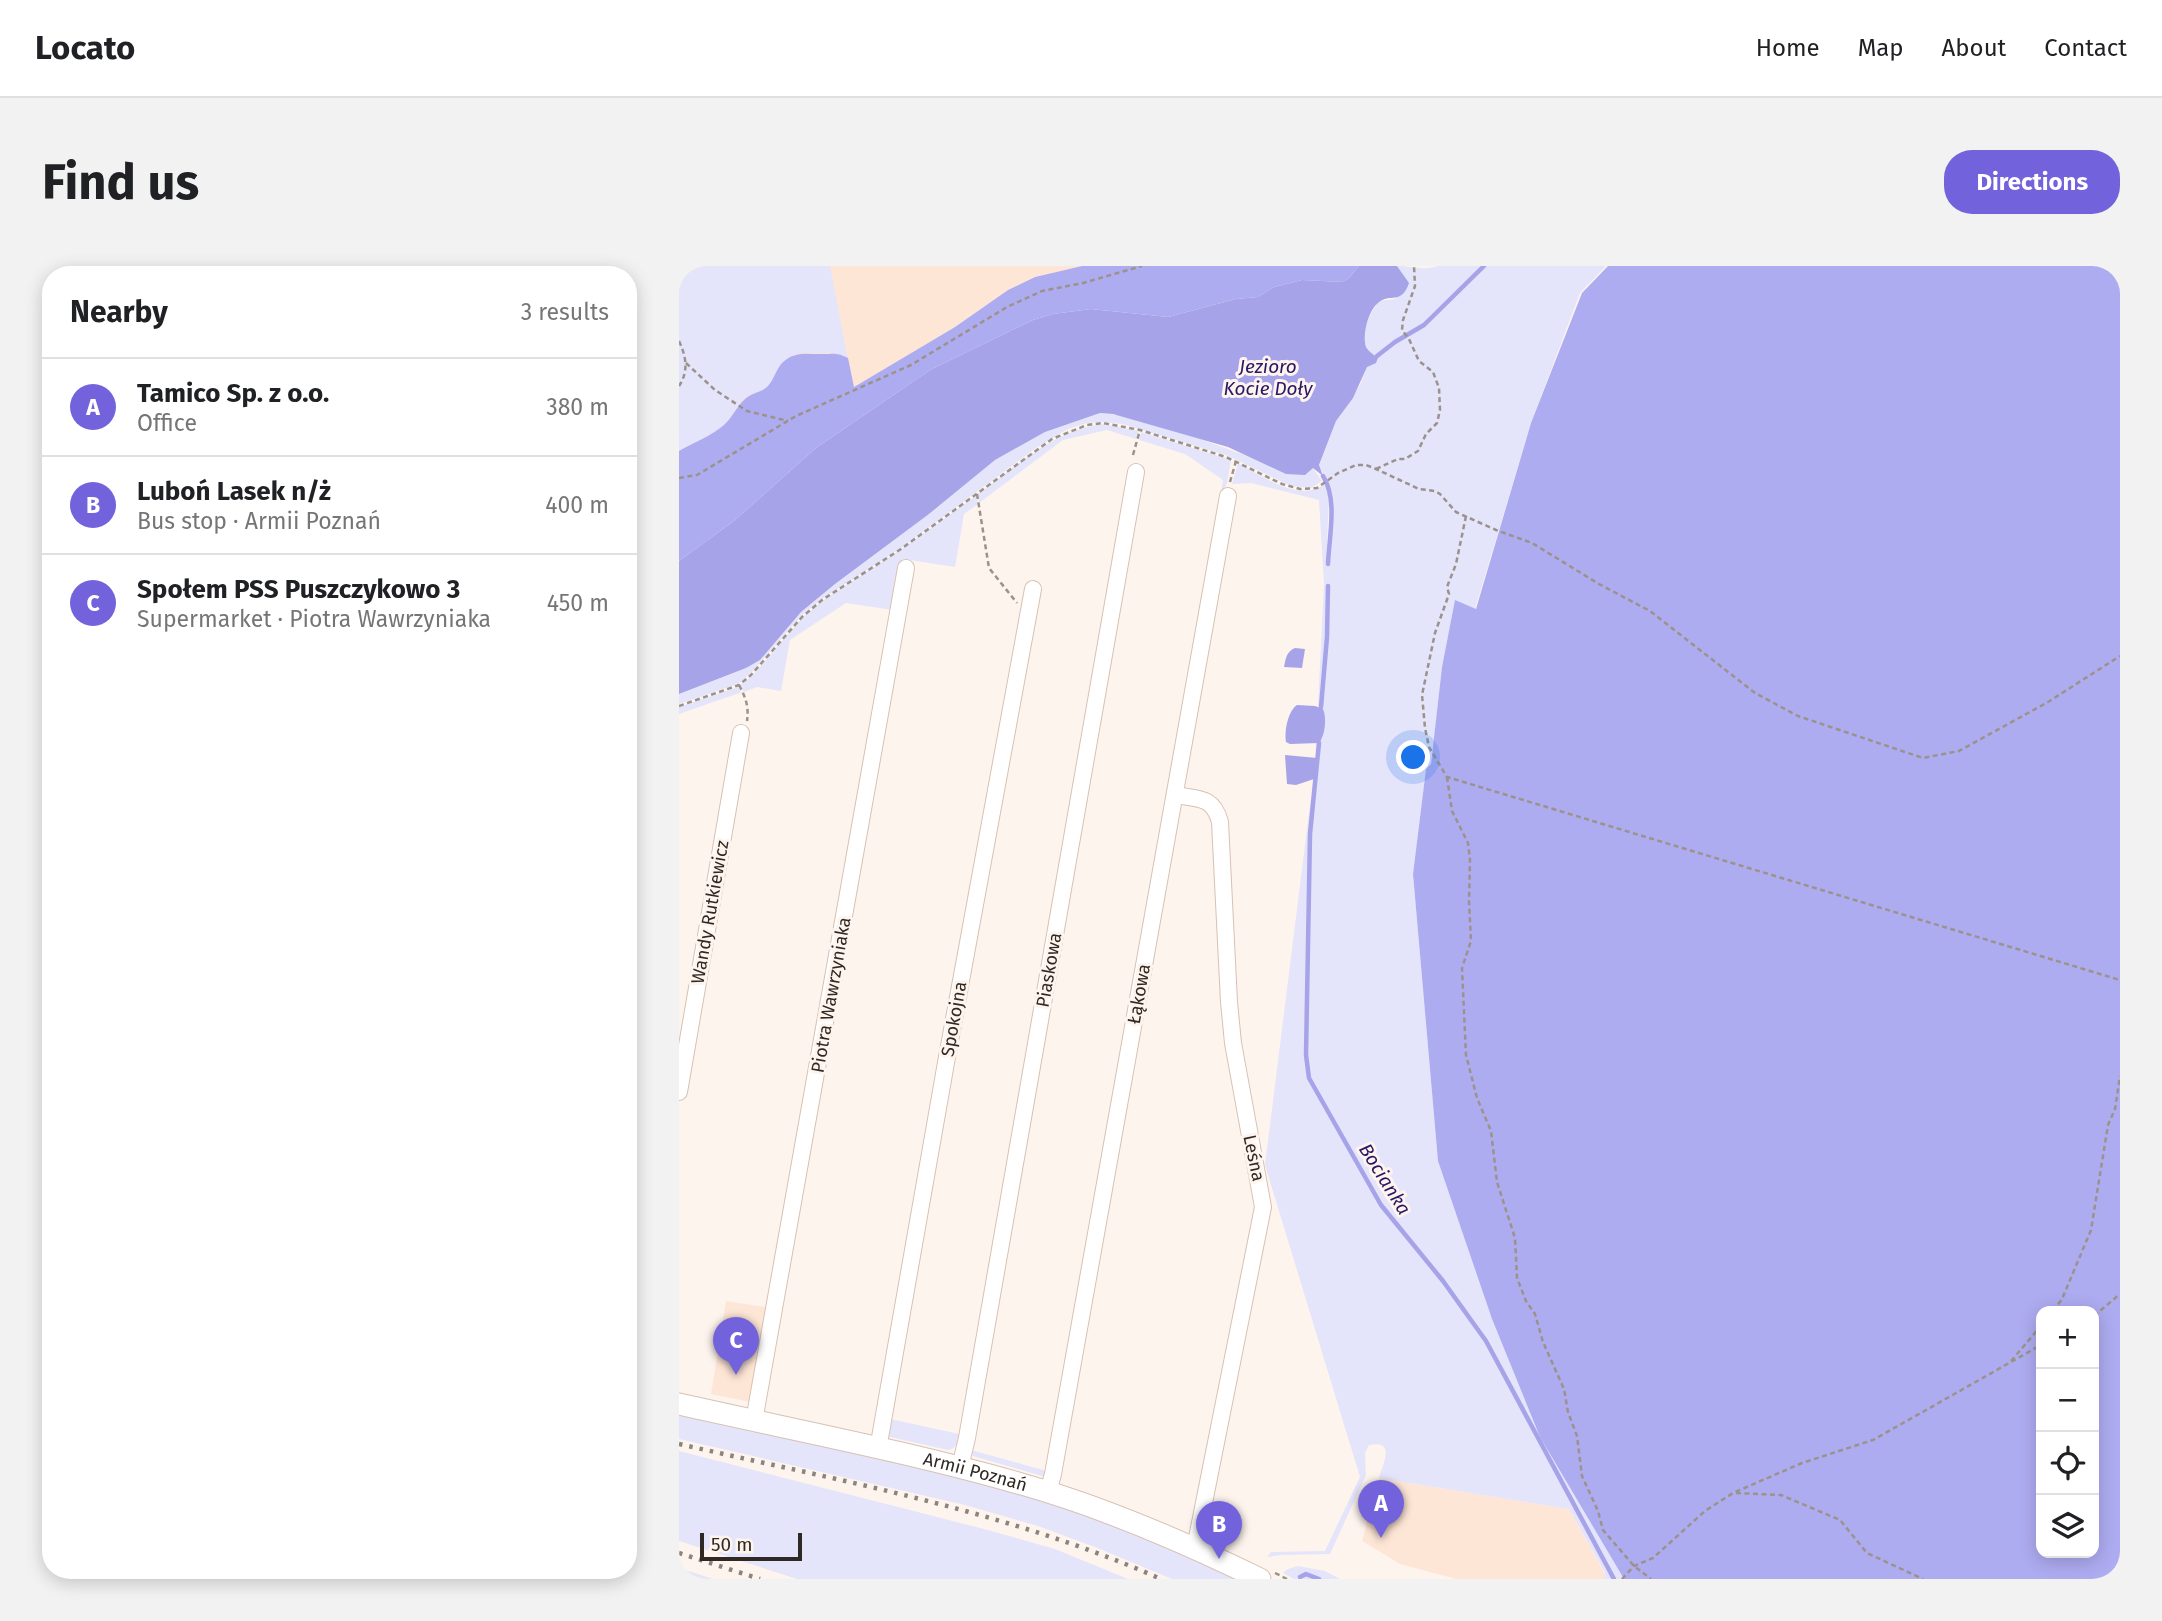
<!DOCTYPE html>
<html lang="en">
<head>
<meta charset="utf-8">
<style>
  :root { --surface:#fff; --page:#f2f2f2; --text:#202124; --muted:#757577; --line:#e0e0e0; --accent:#7262dc }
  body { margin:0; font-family:"Fira Sans",sans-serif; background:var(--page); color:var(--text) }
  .controls { position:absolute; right:21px; bottom:21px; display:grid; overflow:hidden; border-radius:14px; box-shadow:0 4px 18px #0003 }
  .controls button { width:63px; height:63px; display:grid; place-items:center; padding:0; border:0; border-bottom:2px solid var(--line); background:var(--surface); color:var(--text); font:35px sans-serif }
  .scale { position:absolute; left:21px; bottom:18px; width:102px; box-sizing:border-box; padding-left:7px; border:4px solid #302822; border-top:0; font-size:19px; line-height:24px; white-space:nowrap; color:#302822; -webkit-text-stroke:5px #fef4ee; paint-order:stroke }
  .you { position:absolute; left:735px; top:492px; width:24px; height:24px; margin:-18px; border:5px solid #fff; border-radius:50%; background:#1a73e8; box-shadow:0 0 0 10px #1a73e833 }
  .badge { display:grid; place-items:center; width:46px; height:46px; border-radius:50%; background:var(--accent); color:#fff; font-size:23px; font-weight:700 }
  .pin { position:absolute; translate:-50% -58px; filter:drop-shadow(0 2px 4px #0008) }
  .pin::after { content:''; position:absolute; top:37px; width:24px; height:21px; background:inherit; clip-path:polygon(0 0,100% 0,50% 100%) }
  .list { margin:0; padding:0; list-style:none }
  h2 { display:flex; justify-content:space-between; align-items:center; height:91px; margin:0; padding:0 28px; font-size:30px }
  h2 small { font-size:23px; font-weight:400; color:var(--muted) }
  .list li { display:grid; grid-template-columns:46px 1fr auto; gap:21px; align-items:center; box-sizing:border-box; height:98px; padding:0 28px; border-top:2px solid var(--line) }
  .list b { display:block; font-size:26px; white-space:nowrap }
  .list p { margin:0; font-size:23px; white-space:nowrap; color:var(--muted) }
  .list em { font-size:23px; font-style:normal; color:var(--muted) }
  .icon { flex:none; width:38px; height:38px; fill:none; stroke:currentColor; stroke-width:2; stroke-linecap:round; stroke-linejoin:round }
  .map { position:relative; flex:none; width:1441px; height:1313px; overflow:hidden; border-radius:28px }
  header { display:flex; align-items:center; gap:42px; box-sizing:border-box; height:98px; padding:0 35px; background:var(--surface); border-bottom:2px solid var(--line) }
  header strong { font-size:33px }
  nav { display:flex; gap:38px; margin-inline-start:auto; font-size:24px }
  .intro { display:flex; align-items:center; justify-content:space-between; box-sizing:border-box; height:168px; padding:0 42px }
  h1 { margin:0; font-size:49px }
  .button { padding:18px 32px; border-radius:28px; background:var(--accent); color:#fff; font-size:24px; font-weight:700 }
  main { display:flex; gap:42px; padding:0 42px }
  aside { flex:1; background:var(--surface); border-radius:28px; box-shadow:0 4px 18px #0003 }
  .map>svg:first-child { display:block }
  .built { fill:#fee6d6 }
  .green { fill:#e4e4fb }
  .forest { fill:#aeacf1; fill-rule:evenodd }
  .water { fill:#a6a3e8 }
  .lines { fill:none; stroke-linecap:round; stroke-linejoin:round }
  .stream { stroke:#a6a3e8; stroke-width:4.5 }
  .street-casing { stroke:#d7c1b2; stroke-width:18 }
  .secondary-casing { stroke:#d7c1b2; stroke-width:23 }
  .path { stroke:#9b928c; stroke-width:2.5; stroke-dasharray:5 3.5; stroke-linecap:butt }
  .street { stroke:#fff; stroke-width:16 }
  .secondary { stroke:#fff; stroke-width:21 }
  .rail { stroke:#8b837d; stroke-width:4.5; stroke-dasharray:3.5 7; stroke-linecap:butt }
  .labels { text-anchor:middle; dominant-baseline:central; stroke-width:6; stroke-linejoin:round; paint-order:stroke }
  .street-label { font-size:18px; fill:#302822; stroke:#fef4ee }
  .water-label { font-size:19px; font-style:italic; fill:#291765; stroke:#fef4ee }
</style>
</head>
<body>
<header>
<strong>Locato</strong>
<nav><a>Home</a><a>Map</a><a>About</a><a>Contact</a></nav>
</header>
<div class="intro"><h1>Find us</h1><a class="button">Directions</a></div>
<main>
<aside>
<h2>Nearby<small>3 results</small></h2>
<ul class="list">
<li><span class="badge">A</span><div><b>Tamico Sp. z o.o.</b><p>Office</p></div><em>380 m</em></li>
<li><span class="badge">B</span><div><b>Luboń Lasek n/ż</b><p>Bus stop · Armii Poznań</p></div><em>400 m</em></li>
<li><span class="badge">C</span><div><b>Społem PSS Puszczykowo 3</b><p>Supermarket · Piotra Wawrzyniaka</p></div><em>450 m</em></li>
</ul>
</aside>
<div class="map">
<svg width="1441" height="1313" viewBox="0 0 1441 1313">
  <rect width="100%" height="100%" fill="#fef4ee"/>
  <!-- built -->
  <g class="built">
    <path d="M0 0H403L356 11 329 24 276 61 0 225Z"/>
    <path d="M47 1035 87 1041 71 1136 32 1128Z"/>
    <path d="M700 1212 890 1243 926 1308 925 1313H777L721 1298 683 1275Z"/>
  </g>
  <!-- green -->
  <g class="green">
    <path d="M0 0H151L174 121 152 86C140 90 127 84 115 89 99 96 98 112 87 122 81 127 73 127 67 131 59 138 55 149 47 157 34 170 16 175 0 185Z"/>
    <path d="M718 0C734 0 744 5 759 0H927L901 27 852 157 796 343 776 335 763 401 752 499 747 503 734 608 759 895 813 1053 861 1171 945 1313H925L926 1307 890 1243 700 1212C703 1200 718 1173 690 1179L686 1187 687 1209 651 1288 602 1289 588 1291 592 1286 646 1285 681 1211 586 899 634 515 636 510 637 478 644 472 642 441H639L645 318 640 234 572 217 553 218 559 197C582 209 620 238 645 218L648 224 650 234 647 297H650C653 258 660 235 640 200L657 155 669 139 682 117 688 100 697 97 699 93C695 89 689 86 687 80 682 66 691 45 701 35L716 33 729 17Z"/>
    <path d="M421 147C471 151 519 173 566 189 587 196 612 197 634 202L643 215 632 222 612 220 547 189 443 158 424 156 408 157 389 163 357 182 222 282 143 333 123 349 71 408 59 418 0 438V428L67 402 81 394 122 346 156 318 250 248 316 194 366 166Z"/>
    <path d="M424 158 460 165 457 173 428 164 384 174 300 237 299 228C338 200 375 164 424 158Z"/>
    <path d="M462 166 552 194 548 217 541 233 544 214 506 188 460 174Z"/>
    <path d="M297 230 299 238 285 248 276 301 224 293 214 344 167 337 111 374 102 425 78 421 65 426 61 419 73 410 124 351 143 335 223 283Z"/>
    <path d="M59 421 63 426 0 448V441Z"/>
    <path d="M0 1148C109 1171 219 1193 327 1222 407 1244 484 1278 559 1313H493L416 1281 359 1260 286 1239 0 1173Z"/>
    <path d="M211 1153 280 1168C278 1176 278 1183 269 1184L211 1171 209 1170Z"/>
    <path d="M292 1184 368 1205 366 1209 363 1210 294 1190Z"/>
    <path d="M0 1185 305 1263 376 1283 449 1313H118L0 1275Z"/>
    <path d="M619 1300 646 1305 661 1313H615L604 1307 609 1303Z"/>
    <path d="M0 1302 34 1313H0Z"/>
  </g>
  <!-- forest -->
  <g class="forest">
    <path d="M403 0H680L670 12 664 16 623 14 595 21 579 31 557 33 489 51 412 43 374 48 354 54 251 104 137 182 56 254 0 295V185C15 176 33 170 46 158 54 150 58 140 66 133 73 126 82 127 89 120 95 113 97 104 103 97 115 85 128 88 143 88 155 88 157 86 169 92L175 121 276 61 329 24 356 11Z"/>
    <path d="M929 0H1441V1313H945L861 1171 813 1053 759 895 734 608 747 503 752 498 763 401 776 334 797 343 852 157 903 27ZM1362 1045H1415V1287H1362Z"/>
  </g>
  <!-- water -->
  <g class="water">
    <path d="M680 0H718L730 17C722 40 711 26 699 37 689 45 683 69 687 81 690 86 695 89 699 92L697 97 688 101 674 132 657 155 640 199 644 210 634 202 626 209 607 208 549 181 434 148 421 147 366 166 316 194 250 248 156 318 122 346 81 394 67 402 0 428V295L56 254 137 182 251 104 354 54 374 48 412 43 489 51 557 33 579 31 595 21 623 14 664 16 670 12Z"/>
    <path d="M616 382 626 383 623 402 605 401C607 392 607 386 616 382Z"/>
    <path d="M618 439 636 440 644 443C648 452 646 470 640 477L611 478 607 476C605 465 609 445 618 439Z"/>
    <path d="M606 489 638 492 635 513 617 519 608 518Z"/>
  </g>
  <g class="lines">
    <!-- stream -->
    <g class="stream">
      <path d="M698 90 716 76 745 59 805 0"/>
      <path d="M644 210C659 234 650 270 649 298"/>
      <path d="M642 441 648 371 649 320"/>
      <path d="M640 477 631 568 627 789 630 812 702 939 764 1015 807 1075 935 1313"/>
      <path d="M621 1311 627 1308 640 1313"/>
    </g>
    <!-- street casing -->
    <g class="street-casing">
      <g id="street">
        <path d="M496 529C519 533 534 530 541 556L550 736 554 777 584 941 516 1282"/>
        <path d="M0 826 62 467"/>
        <path d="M75 1155 227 302"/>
        <path d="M199 1183 268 791 354 323"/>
        <path d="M281 1201 288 1172 457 206"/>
        <path d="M369 1226 374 1208 549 230"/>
      </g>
    </g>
    <!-- secondary casing -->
    <g class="secondary-casing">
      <g id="secondary">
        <path id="s1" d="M0 1138C115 1164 232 1186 346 1219 427 1242 505 1276 581 1313"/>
      </g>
    </g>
    <!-- path -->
    <g class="path">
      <path d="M0 75C7 90 10 105 0 120"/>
      <path d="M7 97 36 124 68 145 109 155"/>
      <path d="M454 189 461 164"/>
      <path d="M697 203 719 193H726L739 185 747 168 758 157 761 144 760 122 754 106 740 95 730 73 723 64 724 54 736 20 735 0"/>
      <path d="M0 212 18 209 117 150 232 99 328 41 363 25 404 17 463 0"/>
      <path d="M551 216 557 195"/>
      <path d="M298 228 310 302 338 337"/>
      <path d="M787 250 777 298 768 321 770 328 756 367 743 429 746 462 750 481 768 511 1441 714"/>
      <path d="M60 419C67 432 70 441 68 455"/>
      <path d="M0 440 60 419 72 409 123 351 143 334 222 283 373 173 408 159 424 157 461 164 547 191 603 218 621 223 638 222 659 207 677 199H687L697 203 740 223 756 225 761 228 777 246 817 264 853 277 920 318 971 345 1076 427 1119 450 1244 492 1280 485 1369 436 1441 390"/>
      <path d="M768 511 773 545 789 577 791 594 790 635 792 675 783 702 787 789 798 832 812 865 818 916 836 972 838 1012 847 1035 856 1048 864 1076 885 1123 889 1146 898 1170 903 1210 919 1245 924 1264 955 1300 972 1313"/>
      <path d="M1374 1045 1383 1033 1412 964 1429 859 1436 843 1441 810"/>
      <path d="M1415 1050 1441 1028"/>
      <path d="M1332 1095 1362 1060"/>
      <path d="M1057 1227 1102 1229 1161 1254 1188 1287 1244 1313"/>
      <path d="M596 1307 608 1313"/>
      <path d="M943 1313 955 1300 974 1292 1026 1245 1054 1227 1123 1197 1194 1174 1362 1079"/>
    </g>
    <!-- street -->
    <use href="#street" class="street"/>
    <!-- secondary -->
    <use href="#secondary" class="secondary"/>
    <!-- rail -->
    <g class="rail">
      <path d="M0 1178C163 1215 328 1245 482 1313"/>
      <path d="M0 1287 81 1313"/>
    </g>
  </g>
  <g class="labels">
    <!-- street labels -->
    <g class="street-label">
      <text transform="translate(31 646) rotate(-80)">Wandy Rutkiewicz</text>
      <text transform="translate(370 704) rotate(-80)">Piaskowa</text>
      <text transform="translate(460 728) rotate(-80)">Łąkowa</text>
      <text transform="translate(152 729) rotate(-80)">Piotra Wawrzyniaka</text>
      <text transform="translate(275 753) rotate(-80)">Spokojna</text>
      <text transform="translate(575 892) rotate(78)">Leśna</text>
      <text stroke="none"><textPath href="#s1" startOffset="304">Armii Poznań</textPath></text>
    </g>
    <!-- water labels -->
    <g class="water-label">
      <text x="589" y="100">Jezioro<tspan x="589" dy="22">Kocie Doły</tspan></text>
      <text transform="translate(706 913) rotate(58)">Bocianka</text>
    </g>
  </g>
</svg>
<div class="controls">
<button>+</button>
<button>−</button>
<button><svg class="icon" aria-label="locate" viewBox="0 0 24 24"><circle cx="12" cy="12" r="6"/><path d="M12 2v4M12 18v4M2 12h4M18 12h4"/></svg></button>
<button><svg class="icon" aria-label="layers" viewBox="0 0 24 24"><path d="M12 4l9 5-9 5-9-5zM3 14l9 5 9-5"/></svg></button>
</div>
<div class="scale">50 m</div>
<div class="you"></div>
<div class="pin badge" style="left:702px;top:1272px">A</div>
<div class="pin badge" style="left:540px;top:1293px">B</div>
<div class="pin badge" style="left:57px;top:1109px">C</div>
</div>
</main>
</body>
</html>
